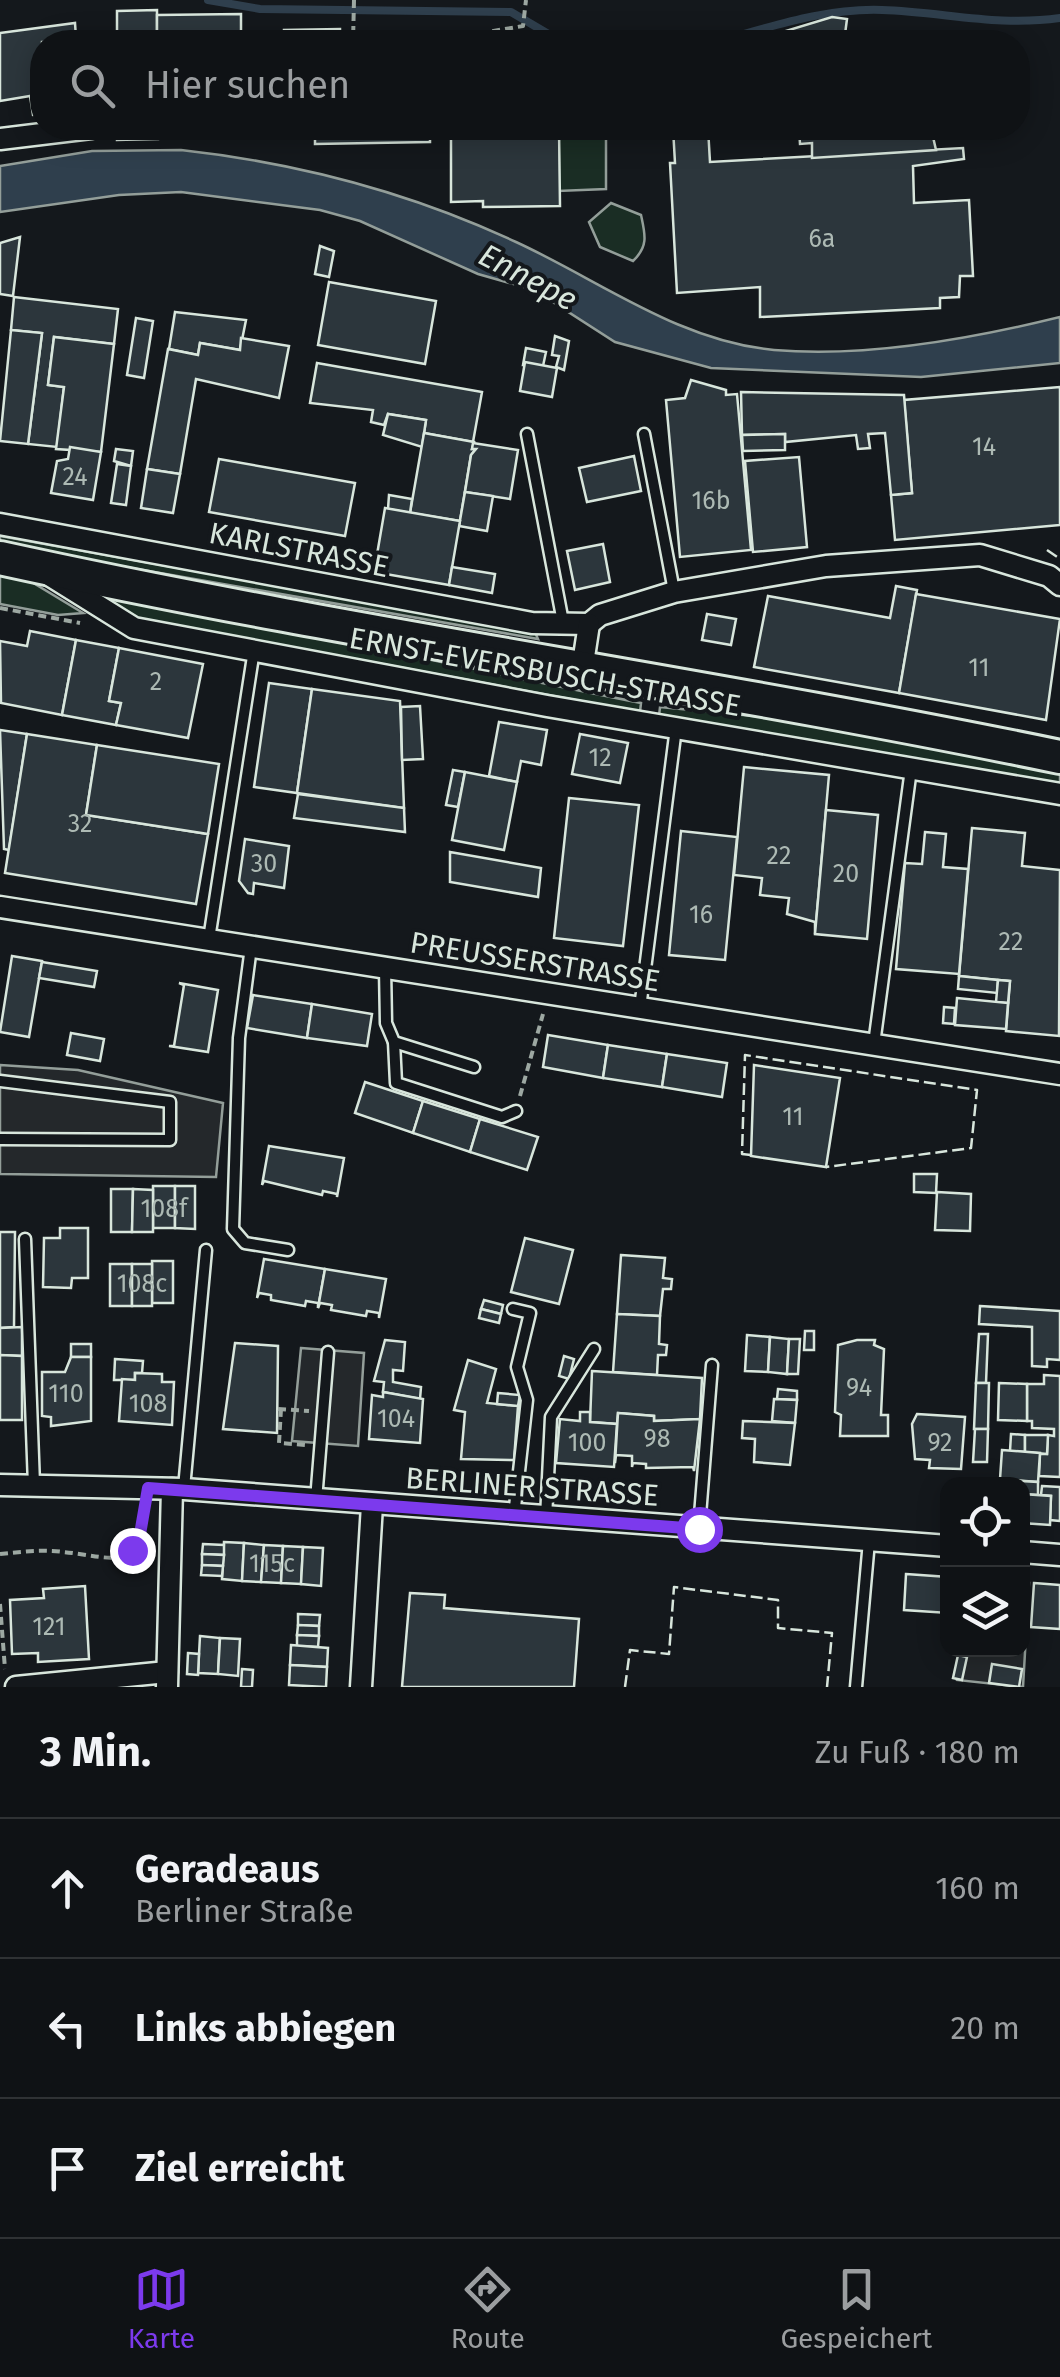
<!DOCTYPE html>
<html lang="de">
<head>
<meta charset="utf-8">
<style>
  :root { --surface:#0f1215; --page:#1d2022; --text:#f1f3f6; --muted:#9b9ea0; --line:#2f3234; --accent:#7c3aed }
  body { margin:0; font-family:"Fira Sans",sans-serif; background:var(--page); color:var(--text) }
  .controls { position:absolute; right:30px; bottom:30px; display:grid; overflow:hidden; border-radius:20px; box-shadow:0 5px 25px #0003 }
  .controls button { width:90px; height:90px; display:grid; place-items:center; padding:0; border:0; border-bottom:2px solid var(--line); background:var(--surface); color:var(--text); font:50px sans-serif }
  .stop { position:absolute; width:30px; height:30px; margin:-22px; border:8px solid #7c3aed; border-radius:50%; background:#fff }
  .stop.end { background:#7c3aed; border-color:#fff; box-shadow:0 2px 10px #0008 }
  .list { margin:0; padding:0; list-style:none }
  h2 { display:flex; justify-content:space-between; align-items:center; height:130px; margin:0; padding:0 40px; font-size:42px }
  h2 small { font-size:32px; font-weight:400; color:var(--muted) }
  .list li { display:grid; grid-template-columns:65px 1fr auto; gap:30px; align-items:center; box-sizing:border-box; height:140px; padding:0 40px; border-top:2px solid var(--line) }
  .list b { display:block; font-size:38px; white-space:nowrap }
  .list p { margin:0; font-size:32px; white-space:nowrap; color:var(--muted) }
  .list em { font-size:32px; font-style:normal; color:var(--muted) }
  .icon { flex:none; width:55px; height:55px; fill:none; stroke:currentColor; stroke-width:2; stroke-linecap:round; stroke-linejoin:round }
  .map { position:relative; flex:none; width:1060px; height:1687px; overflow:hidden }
  .search { position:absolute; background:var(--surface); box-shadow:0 5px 25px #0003; left:30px; right:30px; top:30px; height:110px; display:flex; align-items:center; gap:25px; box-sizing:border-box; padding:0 35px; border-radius:40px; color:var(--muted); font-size:38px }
  .sheet { height:550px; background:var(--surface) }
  nav { display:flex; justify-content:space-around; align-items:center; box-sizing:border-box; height:140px; border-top:2px solid var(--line); background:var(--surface); font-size:28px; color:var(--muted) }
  nav a { display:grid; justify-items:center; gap:5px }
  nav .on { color:var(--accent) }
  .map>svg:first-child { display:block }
  .green { fill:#1a2d24; stroke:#939e99; stroke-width:2.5 }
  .parking { fill:#24282b; stroke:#939e99; stroke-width:2.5 }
  .water { fill:#2f3f4d; stroke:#939e99; stroke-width:2.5 }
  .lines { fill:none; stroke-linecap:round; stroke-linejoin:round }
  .stream { stroke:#2f3f4d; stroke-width:8 }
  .building { fill:#2c363c; stroke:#d8e6dc; stroke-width:2.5 }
  .service-casing { stroke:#d8e6dc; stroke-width:15 }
  .minor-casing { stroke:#d8e6dc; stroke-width:25 }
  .primary-casing { stroke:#d8e6dc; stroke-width:38 }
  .path { stroke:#9da8a2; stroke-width:4; stroke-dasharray:8 5; stroke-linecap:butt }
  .service { stroke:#14181c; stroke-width:10 }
  .minor { stroke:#14181c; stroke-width:20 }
  .primary { stroke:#14181c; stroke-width:32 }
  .fence { stroke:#d8e6dc; stroke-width:2.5; stroke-dasharray:12 5; stroke-linecap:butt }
  .route { stroke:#7c3aed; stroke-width:12 }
  .labels { text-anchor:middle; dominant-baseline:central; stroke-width:8; stroke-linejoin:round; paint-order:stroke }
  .number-label { font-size:25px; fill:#adbab4 }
  .street-label { font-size:30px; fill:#d8e6dc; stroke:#14181c }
  .water-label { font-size:32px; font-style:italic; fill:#d8e6dc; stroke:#14181c }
</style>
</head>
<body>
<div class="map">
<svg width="1060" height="1687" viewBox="0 0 1060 1687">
  <rect width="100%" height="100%" fill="#14181c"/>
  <!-- green -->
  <g class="green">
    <path d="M557 128H606V189L558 191Z"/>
    <path d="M611 203 641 215C645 234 649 246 633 261L600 247 589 222Z"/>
    <path d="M0 536 535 632 538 639 0 545Z"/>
    <path d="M0 573 25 578 83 613 58 615 0 604Z"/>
    <path d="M86 590C272 625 455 666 641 703L640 712 140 619Z"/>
    <path d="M660 707 827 723 1060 771V788L659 716Z"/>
  </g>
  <!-- parking -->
  <g class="parking">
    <path d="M0 1065 78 1070 223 1103 216 1177 0 1174Z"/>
    <path d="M301 1348 364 1353 358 1446 292 1441Z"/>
    <path d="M1023 1583H1029L1023 1687 957 1680 959 1650H1022Z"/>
  </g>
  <!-- water -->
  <path class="water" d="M181 150C299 163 409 192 516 242 601 281 678 341 774 350 866 358 971 339 1060 317V363L921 377 711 368 615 342 534 290 478 274 360 221 320 210 181 192 119 195 0 212V166L92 151Z"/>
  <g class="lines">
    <!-- stream -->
    <g class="stream">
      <path d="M208 0 260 9 511 12 562 42"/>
      <path d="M715 42C771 27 824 8 882 10 944 12 998 27 1060 18"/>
    </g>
  </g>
  <!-- building -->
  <g class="building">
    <path d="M157 10V42H42V114L33 115 30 96 0 101V33L75 23 76 38 117 37V11Z"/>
    <path d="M241 14V42H157V15Z"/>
    <path d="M832 17 847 19 844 42H782L779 33Z"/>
    <path d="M340 29V42H284V30Z"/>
    <path d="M117 128H158V139L117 140Z"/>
    <path d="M315 128H451V133L430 134V142L315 144Z"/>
    <path d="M451 128H559L560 206 483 207V201L451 202Z"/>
    <path d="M673 128H708L710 162 963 148 964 159 913 166 914 203 969 200 973 276H960L959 297 940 298V308L760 317V287L677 293 670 163H675Z"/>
    <path d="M799 128H931L936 150 812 158V143L800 144Z"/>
    <path d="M20 237 13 296 0 294V243Z"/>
    <path d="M320 246 334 251 329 277 315 274Z"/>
    <path d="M329 282 436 301 425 364 318 345Z"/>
    <path d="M14 297 118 309 114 344 54 337 48 385 64 387 57 447 28 444 42 333 11 330Z"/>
    <path d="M175 312 246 320 240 350 200 343 198 355 169 349Z"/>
    <path d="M136 318 153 321 144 378 127 375Z"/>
    <path d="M11 330 42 333 28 444 0 441Z"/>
    <path d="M555 336 569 341 564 370 556 367 559 356 552 355Z"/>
    <path d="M54 337 114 344 101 452 56 449 64 387 48 385Z"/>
    <path d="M241 338 289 346 279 398 196 379 180 474 147 469 168 349 198 355 200 343 240 350Z"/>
    <path d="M526 348 546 352 543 366 523 365Z"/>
    <path d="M525 362 557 368 552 397 520 391Z"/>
    <path d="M317 363 482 392 473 442 424 433 426 420 388 414 384 425 371 422 373 410 310 403Z"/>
    <path d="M691 380 726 390V395L737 394 751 550 680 557 666 400 685 398Z"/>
    <path d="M1060 387V525L895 540 891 495 912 493 904 400Z"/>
    <path d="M741 392 904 395 912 493 891 495 885 433 868 434 870 448 858 449 856 435 785 442V434L742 435Z"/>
    <path d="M388 414 426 420 422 447 383 435Z"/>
    <path d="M424 433 474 442 472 449H476L471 455 460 521 410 513Z"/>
    <path d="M785 434V450L743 451 742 435Z"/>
    <path d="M473 443 518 450 510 499 465 492 471 455 476 449H472Z"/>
    <path d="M70 447 101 452 93 500 51 493 57 461 68 459Z"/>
    <path d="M116 449 133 451 131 466 114 461Z"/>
    <path d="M634 456 641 491 587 502 579 468Z"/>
    <path d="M799 457 807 547 753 552 745 461Z"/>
    <path d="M219 459 355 483 345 536 209 512Z"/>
    <path d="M117 464 131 466 126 505 111 503Z"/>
    <path d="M147 469 180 474 173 513 141 508Z"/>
    <path d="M465 492 493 496 487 531 459 526Z"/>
    <path d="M389 495 412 499 410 513 388 509Z"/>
    <path d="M385 508 460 521 449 585 374 572Z"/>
    <path d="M603 544 610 582 575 590 567 551Z"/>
    <path d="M452 567 495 574 492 593 449 585Z"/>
    <path d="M896 586 917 590 899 693 754 667 768 596 890 618Z"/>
    <path d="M916 594 1060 619 1046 720 899 693Z"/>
    <path d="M707 614 736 619 731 645 702 640Z"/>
    <path d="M30 631 76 640 62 715 1 703 0 641 27 646Z"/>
    <path d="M76 640 119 648 109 701 121 703 116 725 62 715Z"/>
    <path d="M119 648 203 664 188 738 116 725 121 703 109 701Z"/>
    <path d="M269 683 312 689 297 793 254 787Z"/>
    <path d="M312 689 400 701 404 808 297 793Z"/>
    <path d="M420 706 423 759 402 760 401 707Z"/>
    <path d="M499 722 547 730 541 765 521 761 517 782 489 776Z"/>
    <path d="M0 730 27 734 9 850 4 849Z"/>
    <path d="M27 734 97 745 86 815 208 834 196 904 5 873Z"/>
    <path d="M580 734 628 743 620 783 572 774Z"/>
    <path d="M97 745 219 764 208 834 86 815Z"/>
    <path d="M744 767 829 775 815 934V922L787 914 789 898 760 895 762 878 734 875Z"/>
    <path d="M453 770 465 772 458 807 446 805Z"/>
    <path d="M465 772 517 782 504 850 452 840Z"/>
    <path d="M298 794 404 808 405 832 294 818Z"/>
    <path d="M569 798 639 805 623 946 554 938Z"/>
    <path d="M826 810 878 815 867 939 815 934Z"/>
    <path d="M972 828 1025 833 1022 866 1060 870 1059 1036 1006 1031 1010 981 959 976Z"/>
    <path d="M681 831 737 837 725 960 669 955Z"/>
    <path d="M925 832 946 834 943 867 968 869 959 974 896 969 905 863 922 864Z"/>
    <path d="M245 839 289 846 284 888 254 883 253 894 248 893 239 881Z"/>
    <path d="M450 852 541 868 538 897 450 882Z"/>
    <path d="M12 956 42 961 29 1037 0 1032Z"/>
    <path d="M42 962 97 971 94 987 39 978Z"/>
    <path d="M959 976 998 980 997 993 958 989Z"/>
    <path d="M998 980 1010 981 1008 1003 996 1002Z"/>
    <path d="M179 983 218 990 208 1052 169 1046H174L184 985Z"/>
    <path d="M253 995 312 1004 307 1038 247 1028Z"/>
    <path d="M957 998 1008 1003 1006 1029 955 1025Z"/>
    <path d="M312 1004 372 1014 367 1046 307 1038Z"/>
    <path d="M944 1007 955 1008 954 1024 943 1023Z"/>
    <path d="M71 1033 104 1039 100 1061 67 1055Z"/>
    <path d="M548 1035 608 1045 603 1078 543 1067Z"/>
    <path d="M608 1045 667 1054 662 1087 603 1078Z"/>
    <path d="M667 1054 727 1063 722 1097 662 1087Z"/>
    <path d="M754 1065 840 1078 826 1167 751 1156Z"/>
    <path d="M365 1082 423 1101 413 1133 355 1113Z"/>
    <path d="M423 1101 480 1119 470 1152 413 1133Z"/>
    <path d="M480 1119 538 1137 527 1170 470 1152Z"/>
    <path d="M269 1146 344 1158 337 1197V1194L323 1191 322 1195 264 1181 262 1185Z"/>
    <path d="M914 1174H937L936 1193 914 1192Z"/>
    <rect x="153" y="1186" width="22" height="42"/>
    <path d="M175 1186H195V1229L175 1228Z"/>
    <path d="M111 1189H133L132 1232H111Z"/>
    <path d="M133 1189 153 1190V1232H132Z"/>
    <path d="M937 1192 971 1194 970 1231 935 1230Z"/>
    <path d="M60 1228H88V1278H72L71 1288 43 1287 44 1238H60Z"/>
    <path d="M0 1232H15L14 1327 0 1328Z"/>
    <path d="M525 1238 573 1250 559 1304 511 1292Z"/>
    <path d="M621 1255 665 1258 663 1278 672 1279 671 1289H663L660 1316 617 1314Z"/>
    <path d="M264 1259 325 1269 318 1308V1303L306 1301 305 1306 271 1300V1295L259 1293 257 1298Z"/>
    <rect x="152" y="1261" width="21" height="42"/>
    <rect x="110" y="1264" width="22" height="42"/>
    <rect x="132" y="1264" width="20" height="42"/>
    <path d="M325 1269 386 1279 379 1318V1313L367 1311 366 1316 331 1310 332 1305 320 1303 318 1308Z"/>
    <path d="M484 1300 503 1305 501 1314 481 1309Z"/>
    <path d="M980 1306 1060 1311V1360L1047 1359V1367L1032 1366V1327L979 1324Z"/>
    <path d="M481 1309 501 1314 499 1323 479 1318Z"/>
    <path d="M617 1314 660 1316 659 1344 667 1345 666 1355H658L657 1375 613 1372Z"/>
    <path d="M22 1327V1356L0 1355V1361V1328Z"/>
    <path d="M805 1331H814V1350H804Z"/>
    <path d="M979 1334H988L986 1383H976Z"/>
    <path d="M747 1335 770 1337 768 1372 745 1371Z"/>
    <path d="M770 1337 789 1339 787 1374 768 1372Z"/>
    <path d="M789 1339H800L798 1374H787Z"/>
    <path d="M385 1340 405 1342 403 1371 393 1370V1382L421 1387 420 1399 383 1392 384 1382 374 1381Z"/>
    <path d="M857 1340H875L874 1345 884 1349 881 1415H888V1436H840L841 1415 835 1412 838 1345Z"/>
    <path d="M235 1343 278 1346 277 1433 223 1429Z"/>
    <rect x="71" y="1344" width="20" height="13"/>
    <path d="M0 1355 22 1356V1420H0Z"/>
    <path d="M564 1356 574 1359 569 1379 559 1376Z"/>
    <path d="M71 1357H91V1421L51 1426V1417L42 1416V1372H65Z"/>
    <path d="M115 1359 143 1361 142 1373H135V1380H114Z"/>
    <path d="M468 1360 496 1369 487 1403 518 1406 514 1460 461 1459 465 1412 454 1410Z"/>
    <path d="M592 1371 702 1378 700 1419 654 1421V1416L618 1413 617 1424 590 1422Z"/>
    <path d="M135 1373 162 1374V1382H174L172 1425 119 1421 122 1379 135 1380Z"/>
    <path d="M1044 1375 1060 1376V1477L1039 1476 1040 1454H1047L1048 1435 1054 1436V1429L1032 1428V1421H1027V1384H1044Z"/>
    <path d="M976 1383H989L988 1429H974Z"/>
    <path d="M999 1383 1027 1384V1421L998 1420Z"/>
    <path d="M778 1389 797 1391V1400L777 1399Z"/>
    <path d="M383 1392 423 1399 420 1443 369 1439 372 1395 383 1397Z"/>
    <path d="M498 1393 520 1395 518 1406 497 1404Z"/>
    <path d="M774 1399 797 1400 795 1423 772 1421Z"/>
    <path d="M580 1412H590V1422L617 1424 614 1467 556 1463 560 1419 580 1421Z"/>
    <path d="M618 1413 654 1416V1421L700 1419 694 1471 693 1467 646 1468V1464L633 1463 632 1467V1456L616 1455 615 1463Z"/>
    <path d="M917 1414 965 1417 961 1469 929 1468 930 1460 915 1459 912 1424Z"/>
    <path d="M743 1421 795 1423 790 1465 754 1462 755 1439 742 1438Z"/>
    <path d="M975 1429H988L987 1462H973Z"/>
    <path d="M1011 1434 1025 1435V1452L1010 1451Z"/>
    <path d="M1025 1435H1048L1047 1454 1025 1452Z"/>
    <path d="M1002 1450 1040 1453 1038 1482 1000 1479Z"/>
    <path d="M1003 1480 1038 1482V1495L1022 1494V1484H1003Z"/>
    <path d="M1042 1486 1060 1487V1521L1050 1520 1051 1496 1041 1495Z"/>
    <path d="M1022 1494 1051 1496 1050 1525 1022 1523Z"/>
    <path d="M224 1542 244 1543 242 1581 222 1579Z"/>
    <path d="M244 1543 264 1545 261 1582 242 1581Z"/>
    <path d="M203 1544 224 1545V1555L202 1554Z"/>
    <path d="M264 1545 283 1546 281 1583 261 1582Z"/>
    <path d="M283 1546 303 1547 301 1584 281 1583Z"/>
    <path d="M303 1547 323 1548 321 1586 301 1584Z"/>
    <path d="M202 1554 224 1555 223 1566 202 1565Z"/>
    <path d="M202 1565 223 1566 222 1576 201 1575Z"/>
    <path d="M906 1574 948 1577V1613L904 1610Z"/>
    <path d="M1034 1583 1060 1585V1629L1031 1627Z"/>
    <path d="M85 1586 89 1659 38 1662V1653L12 1654 10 1600 44 1598 43 1589Z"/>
    <path d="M410 1593 445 1595 444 1608 579 1619 574 1687H402Z"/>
    <path d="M298 1614 320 1615 319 1626 298 1625Z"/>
    <path d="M298 1625 319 1626V1636L297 1635Z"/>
    <path d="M297 1635 319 1636 318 1647 297 1646Z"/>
    <path d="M200 1636 220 1638 218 1674 198 1673Z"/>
    <path d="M220 1638 240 1639 238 1676 218 1674Z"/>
    <path d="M291 1645 328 1648 327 1667 290 1665Z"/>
    <path d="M188 1653 199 1654 198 1675 187 1674Z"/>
    <path d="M958 1655 967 1657 962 1680 953 1678Z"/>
    <path d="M992 1664 1022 1669 1019 1687 989 1683Z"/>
    <path d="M290 1665 327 1667 326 1687 289 1685Z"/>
    <path d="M242 1669 253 1670 252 1687H241Z"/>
  </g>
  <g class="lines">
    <!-- service casing -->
    <g class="service-casing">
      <g id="service">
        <path d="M527 434 563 622"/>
        <path d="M644 434 674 591"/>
        <path d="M209 939 254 650"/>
        <path d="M251 947 239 1038 233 1229 245 1243 288 1250"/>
        <path d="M385 968 386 1023 394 1042 474 1067"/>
        <path d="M640 1008 676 728"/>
        <path d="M394 1042 396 1083 502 1117 516 1111"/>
        <path d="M874 1044 911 769"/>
        <path d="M0 1081 170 1102V1140L0 1139"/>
        <path d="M25 1239 34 1485"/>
        <path d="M513 1309 530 1313 517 1367 527 1400 514 1516"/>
        <path d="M184 1488 206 1250"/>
        <path d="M316 1500 328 1352"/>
        <path d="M546 1518 551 1417 594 1349"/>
        <path d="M699 1528 712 1365"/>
        <path d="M856 1687 869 1541"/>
      </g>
    </g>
    <!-- minor casing -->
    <g class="minor-casing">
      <g id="minor">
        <path d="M0 139 91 128"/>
        <path d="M0 524 532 623 589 624 600 615 674 592 826 566 980 555 1049 576 1060 585"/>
        <path d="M49 575 134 628 547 706 1060 794"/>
        <path d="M582 670 589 624"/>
        <path d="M0 907 1060 1074"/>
        <path d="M0 1485 184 1489 948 1546"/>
        <path d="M1022 1552 1060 1555"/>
        <path d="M16 1687 167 1672"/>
        <path d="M167 1687 172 1489"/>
        <path d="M361 1687 372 1505"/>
      </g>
    </g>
    <!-- primary casing -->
    <g class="primary-casing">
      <path id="primary" d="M0 558C351 635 708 684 1060 757"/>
    </g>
    <!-- path -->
    <g class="path">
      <path d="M354 0 353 42 439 40 523 26 526 0"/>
      <path d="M0 608 80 623"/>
      <path d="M520 1096 543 1014"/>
      <path d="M278 1409 309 1411"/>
      <path d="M281 1409 279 1443 306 1445"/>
      <path d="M0 1554C21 1552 42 1549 63 1552 116 1557 133 1574 144 1508"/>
      <path d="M0 1604 5 1669"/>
    </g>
    <!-- service -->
    <use href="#service" class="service"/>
    <!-- minor -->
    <use href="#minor" class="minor"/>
    <!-- primary -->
    <use href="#primary" class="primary"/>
    <!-- fence -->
    <g class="fence">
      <path d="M1047 550 1060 559"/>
      <path d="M751 1155 742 1154 745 1055 977 1090 971 1148 826 1167"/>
      <path d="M625 1687 630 1650 669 1654 674 1587 778 1600V1628L832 1633 827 1687"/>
    </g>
  </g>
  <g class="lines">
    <!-- route -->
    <path class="route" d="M132 1550 139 1540 148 1488 699 1529"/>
  </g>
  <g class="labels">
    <!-- number labels -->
    <g class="number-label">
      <text x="822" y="239">6a</text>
      <text x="984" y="447">14</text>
      <text x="75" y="477">24</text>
      <text x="711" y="501">16b</text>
      <text x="979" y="668">11</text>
      <text x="156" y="682">2</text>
      <text x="600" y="758">12</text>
      <text x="80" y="824">32</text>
      <text x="779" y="856">22</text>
      <text x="264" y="864">30</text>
      <text x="846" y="874">20</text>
      <text x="701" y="915">16</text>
      <text x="1011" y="942">22</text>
      <text x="793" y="1117">11</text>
      <text x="164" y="1209">108f</text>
      <text x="142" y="1284">108c</text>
      <text x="859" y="1388">94</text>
      <text x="66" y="1394">110</text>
      <text x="148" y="1404">108</text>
      <text x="396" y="1419">104</text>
      <text x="657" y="1439">98</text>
      <text x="587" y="1443">100</text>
      <text x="940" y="1443">92</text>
      <text x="272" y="1564">115c</text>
      <text x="49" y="1627">121</text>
    </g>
    <!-- street labels -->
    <g class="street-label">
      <text transform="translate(299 550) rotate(11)">KARLSTRASSE</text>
      <text transform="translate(545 672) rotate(10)">ERNST-EVERSBUSCH-STRASSE</text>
      <text transform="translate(535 962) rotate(9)">PREUSSERSTRASSE</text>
      <text transform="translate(532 1487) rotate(4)">BERLINER STRASSE</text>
    </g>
    <!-- water labels -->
    <g class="water-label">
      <text transform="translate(528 277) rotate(28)">Ennepe</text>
    </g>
  </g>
</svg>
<div class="controls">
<button><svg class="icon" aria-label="locate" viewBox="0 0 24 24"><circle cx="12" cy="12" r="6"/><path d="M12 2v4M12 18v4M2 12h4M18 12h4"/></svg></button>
<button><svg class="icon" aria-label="layers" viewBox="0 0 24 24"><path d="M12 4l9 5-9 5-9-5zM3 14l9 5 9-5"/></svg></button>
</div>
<div class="stop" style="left:699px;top:1529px"></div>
<div class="stop end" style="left:132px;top:1550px"></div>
<div class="search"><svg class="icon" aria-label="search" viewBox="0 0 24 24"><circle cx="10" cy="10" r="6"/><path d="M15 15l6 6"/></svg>Hier suchen</div>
</div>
<section class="sheet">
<h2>3 Min.<small>Zu Fuß · 180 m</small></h2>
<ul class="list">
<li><svg class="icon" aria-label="ahead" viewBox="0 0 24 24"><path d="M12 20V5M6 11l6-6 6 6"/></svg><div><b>Geradeaus</b><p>Berliner Straße</p></div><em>160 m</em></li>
<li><svg class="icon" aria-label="left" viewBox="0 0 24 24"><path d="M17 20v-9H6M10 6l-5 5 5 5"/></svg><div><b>Links abbiegen</b></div><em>20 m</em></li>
<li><svg class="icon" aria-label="arrive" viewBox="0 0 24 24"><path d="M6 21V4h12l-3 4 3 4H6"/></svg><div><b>Ziel erreicht</b></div></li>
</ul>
</section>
<nav>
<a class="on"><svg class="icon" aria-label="map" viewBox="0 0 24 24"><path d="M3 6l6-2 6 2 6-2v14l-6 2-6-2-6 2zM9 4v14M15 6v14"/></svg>Karte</a>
<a><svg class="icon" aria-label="directions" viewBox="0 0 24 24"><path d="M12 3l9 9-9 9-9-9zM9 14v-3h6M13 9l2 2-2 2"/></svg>Route</a>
<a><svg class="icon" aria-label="saved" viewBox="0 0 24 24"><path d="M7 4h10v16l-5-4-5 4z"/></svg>Gespeichert</a>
</nav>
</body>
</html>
